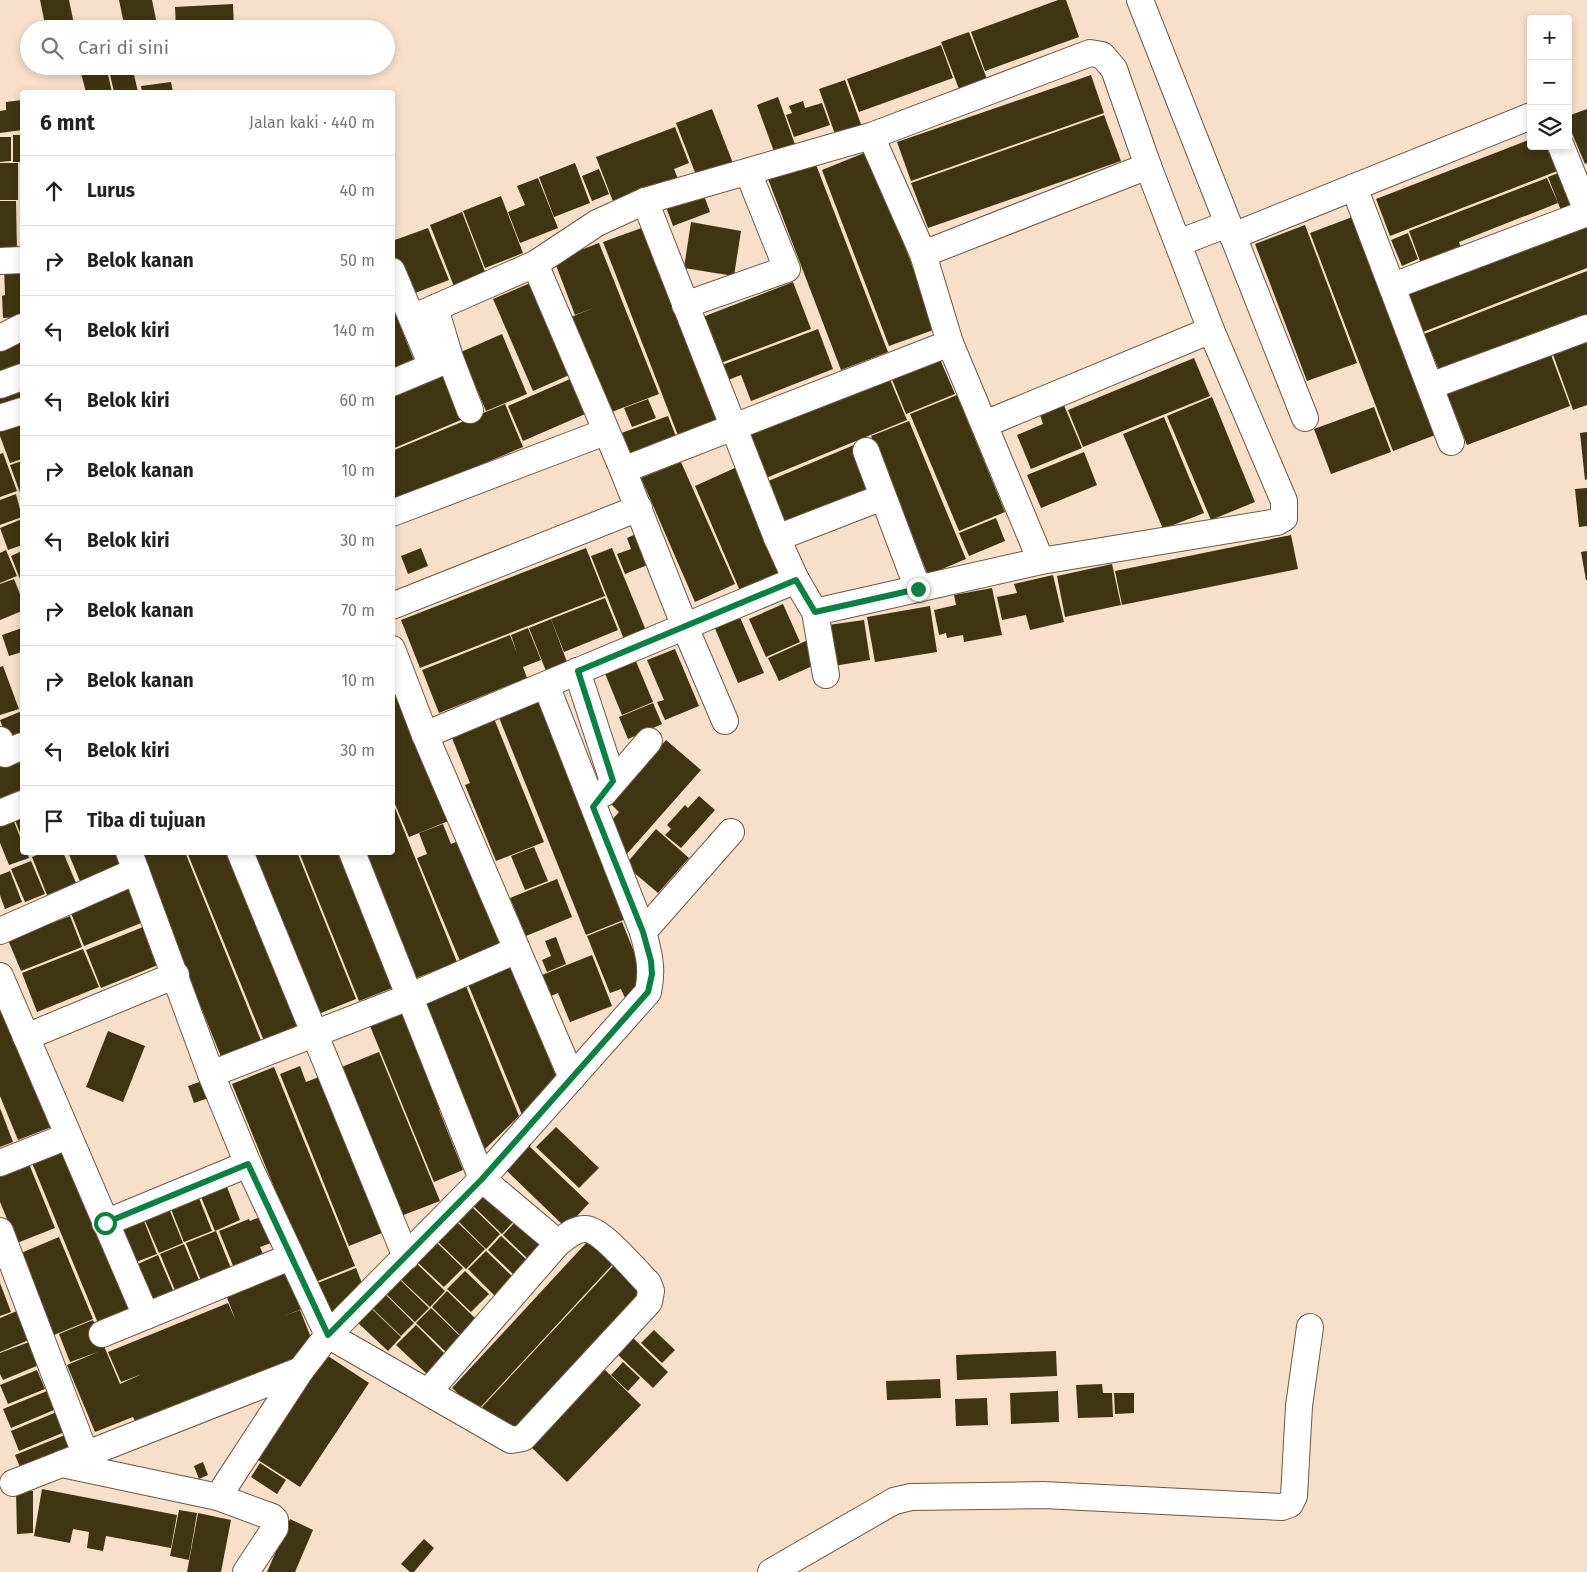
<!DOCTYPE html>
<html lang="id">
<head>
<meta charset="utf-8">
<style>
  :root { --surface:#fff; --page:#f2f2f2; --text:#222; --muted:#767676; --line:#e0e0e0 }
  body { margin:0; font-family:"Fira Sans",sans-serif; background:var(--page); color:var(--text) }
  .controls { position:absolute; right:15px; top:15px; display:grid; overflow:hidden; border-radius:5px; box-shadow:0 2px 8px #0003 }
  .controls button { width:45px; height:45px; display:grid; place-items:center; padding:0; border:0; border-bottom:1px solid var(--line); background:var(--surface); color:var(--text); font:25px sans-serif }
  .stop { position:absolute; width:15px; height:15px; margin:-11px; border:4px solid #0b8043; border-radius:50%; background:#fff }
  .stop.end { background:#0b8043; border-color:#fff; box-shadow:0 1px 5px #0008 }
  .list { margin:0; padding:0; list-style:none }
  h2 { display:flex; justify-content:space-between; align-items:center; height:65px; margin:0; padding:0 20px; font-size:21px }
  h2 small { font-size:16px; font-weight:400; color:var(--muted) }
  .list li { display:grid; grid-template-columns:32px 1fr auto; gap:15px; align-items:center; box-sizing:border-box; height:70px; padding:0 20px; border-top:1px solid var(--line) }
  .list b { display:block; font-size:19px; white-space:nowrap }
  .list em { font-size:16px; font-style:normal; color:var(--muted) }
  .icon { flex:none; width:28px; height:28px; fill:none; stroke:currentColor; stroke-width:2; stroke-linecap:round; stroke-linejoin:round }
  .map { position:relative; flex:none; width:1587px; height:1572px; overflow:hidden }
  .search { position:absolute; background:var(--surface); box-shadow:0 2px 8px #0003; left:20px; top:20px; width:375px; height:55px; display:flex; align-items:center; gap:12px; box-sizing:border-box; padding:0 18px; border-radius:28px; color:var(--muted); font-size:19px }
  .panel { position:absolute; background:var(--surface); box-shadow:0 2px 8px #0003; left:20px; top:90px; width:375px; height:765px; border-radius:5px }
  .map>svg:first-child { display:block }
  .building { fill:#403512 }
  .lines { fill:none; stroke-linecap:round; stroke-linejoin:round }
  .minor-casing { stroke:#6e5846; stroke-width:28 }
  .minor { stroke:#fff; stroke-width:26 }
  .route { stroke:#0b8043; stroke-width:6 }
</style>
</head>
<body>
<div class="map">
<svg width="1587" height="1572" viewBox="0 0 1587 1572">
  <rect width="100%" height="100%" fill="#f8dfca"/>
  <!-- building -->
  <g class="building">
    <path d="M40 0H69L75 29H46Z"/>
    <path d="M119 0H152L158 29H125Z"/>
    <path d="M1058 0H1066L1079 37 985 71 971 32Z"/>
    <path d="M233 4 234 29H176L175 7Z"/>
    <path d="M969 32 987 79 959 89 941 42Z"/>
    <path d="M941 45 953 78 859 112 847 79Z"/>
    <path d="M79 66H106L112 92H86Z"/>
    <path d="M108 66H132L138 92H114Z"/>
    <path d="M1091 75 1104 113 911 181 897 142Z"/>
    <path d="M845 80 862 127 836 137 819 89Z"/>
    <path d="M171 82 173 92H142L141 86Z"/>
    <path d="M778 97 797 150 776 157 757 105Z"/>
    <path d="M22 100V130L0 133V111L6 110V102Z"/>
    <path d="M803 101 805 108 822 103 830 125 794 137 786 115 792 113 789 106Z"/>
    <path d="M712 109 734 166 698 180 676 123Z"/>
    <path d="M1587 109V163L1585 164 1568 124V116Z"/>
    <path d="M1104 115 1121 161 928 228 911 183Z"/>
    <path d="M675 127 689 163 674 169 678 179 614 204 596 157Z"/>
    <rect x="13" y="135" width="9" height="27"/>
    <path d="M0 137H11V161L0 162Z"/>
    <path d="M1531 139V146H1556L1565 168 1390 236 1376 199Z"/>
    <path d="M869 151 936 329 889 346 822 170Z"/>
    <path d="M815 162 888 352 841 370 768 179Z"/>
    <rect x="0" y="163" width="18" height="37"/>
    <path d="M575 163 590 203 554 217 539 177Z"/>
    <path d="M599 169 609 194 592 201 582 176Z"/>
    <path d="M1566 170 1581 206 1562 213 1548 177Z"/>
    <path d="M20 174H22V204L21 205Z"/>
    <path d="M538 178 558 228 520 243 508 212 525 205 517 186Z"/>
    <path d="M1547 178 1558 203 1459 242 1463 253 1423 269 1409 231Z"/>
    <path d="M702 190 710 212 673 226 665 204Z"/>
    <path d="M501 196 523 253 485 268 463 211Z"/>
    <path d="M0 201H16L17 250H0Z"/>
    <path d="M462 212 487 277 455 289 430 225Z"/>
    <path d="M1355 216 1438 434 1393 451 1310 233Z"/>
    <path d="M1587 221V268L1423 332 1407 292Z"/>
    <path d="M691 222 741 231 734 276 684 268Z"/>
    <path d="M1305 225 1357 363 1307 381 1255 244Z"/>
    <path d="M647 226 722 422 679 438 603 242Z"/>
    <path d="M428 228 449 280 410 295 392 249V241Z"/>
    <path d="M1408 233 1418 259 1402 266 1391 240Z"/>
    <path d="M599 243 659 394 609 413 571 317 596 307 575 315 554 260Z"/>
    <path d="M22 266V317L3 318 2 296 5 295 4 267Z"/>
    <path d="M1587 271V318L1441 375 1424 334Z"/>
    <path d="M535 281 574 373 533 391 493 299Z"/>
    <path d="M793 282 811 329 718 364 700 318Z"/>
    <path d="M392 305 417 368 392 377Z"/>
    <path d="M818 329 833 369 751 401 741 375 728 380 722 365Z"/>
    <path d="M502 334 527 394 486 411 461 352Z"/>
    <path d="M1587 338V405L1573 410 1552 352Z"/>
    <path d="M22 340V373L0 381V342Z"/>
    <path d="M1550 352 1570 406 1467 445 1446 391Z"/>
    <path d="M939 357 955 394 906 414 891 377Z"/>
    <path d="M1194 358 1210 396 1083 447 1068 410Z"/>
    <path d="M447 369 468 417 392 449V392Z"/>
    <path d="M577 376 592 411 523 441 508 406Z"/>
    <path d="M889 377 907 420 766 478 748 435Z"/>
    <path d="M19 383 22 393V407L0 415V390Z"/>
    <path d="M957 395 1005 512 959 531 910 414Z"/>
    <path d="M1212 397 1255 502 1211 520 1167 416Z"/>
    <path d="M648 399 656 418 632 427 624 408Z"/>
    <path d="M1063 403 1082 448 1031 469 1017 435 1043 424 1039 412Z"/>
    <path d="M505 404 523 447 392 502V451Z"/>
    <path d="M1374 407 1391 452 1331 474 1314 429Z"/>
    <path d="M22 416V459L10 463 0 436V424Z"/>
    <path d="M668 416 677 439 625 458 616 435Z"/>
    <path d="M1164 417 1204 513 1163 529 1123 434Z"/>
    <path d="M909 421 966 559 928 575 871 436Z"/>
    <path d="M1587 432V479L1585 480 1580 433Z"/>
    <path d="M854 445 872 489 784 525 766 482Z"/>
    <path d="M1084 452 1097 485 1041 508 1027 475Z"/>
    <path d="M3 453 17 491 0 497V454Z"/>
    <path d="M22 461V504L20 498H22L10 465Z"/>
    <path d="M681 462 735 584 695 602 641 478Z"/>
    <path d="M737 467 784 575 741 593 695 486Z"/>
    <path d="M1587 488V526L1579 527 1575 489Z"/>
    <path d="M16 494 22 517 0 525V500Z"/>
    <path d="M996 518 1005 541 969 556 959 533Z"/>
    <path d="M22 519V545L8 550 0 528Z"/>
    <path d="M638 533 650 564 625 574 617 554 631 549 627 538Z"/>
    <path d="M1291 535 1298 569 1122 605 1115 571Z"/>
    <path d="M421 548 428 566 408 574 401 556Z"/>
    <path d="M586 548 605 596 420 668 401 620Z"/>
    <path d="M612 548 647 633 625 642 591 556Z"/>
    <path d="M6 550 17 576 0 583V553Z"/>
    <path d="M22 551V584L11 556Z"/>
    <path d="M1587 551V580H1586L1581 552Z"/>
    <path d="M1112 564 1121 605 1065 617 1057 576Z"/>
    <path d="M1053 575 1064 622 1030 630 1026 615 1002 620 997 597 1017 593 1014 584Z"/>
    <path d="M14 579 22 599V611L0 620V584Z"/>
    <path d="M992 588 1002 635 964 642 963 635 947 638 946 633 939 635 934 610 956 605 954 595Z"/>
    <path d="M605 598 618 630 564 652 551 619Z"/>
    <path d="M783 604 800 642 766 657 749 619Z"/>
    <path d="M930 606 937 652 875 662 867 617Z"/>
    <path d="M739 615 764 673 738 683 714 626Z"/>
    <path d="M551 619 567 662 546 671 529 628Z"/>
    <path d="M864 620 870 660 834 666 828 625Z"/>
    <path d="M22 628V652L9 656 2 635Z"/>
    <path d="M528 628 541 660 523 667 527 678 439 713 422 670 510 635 517 653 511 635Z"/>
    <path d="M808 640 819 663 779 681 768 658Z"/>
    <path d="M675 649 699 706 665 720 657 702 664 700 647 660Z"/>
    <path d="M635 659 653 702 622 715 604 671Z"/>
    <path d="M3 666 19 709 0 715V667Z"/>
    <path d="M392 675 451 820 409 837 392 797Z"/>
    <path d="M538 699 626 919 586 935 498 715Z"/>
    <path d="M653 703 662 724 628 739 619 717Z"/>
    <path d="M22 711V743L10 748 0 720Z"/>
    <path d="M493 716 544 842 496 861 465 785 470 783 450 733Z"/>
    <path d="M666 740 701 770 626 855 611 821 619 812 610 803Z"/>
    <path d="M22 752V796L0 804V761Z"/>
    <path d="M699 796 715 810 681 848 665 835 671 829 667 825 685 805 688 808Z"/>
    <path d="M393 803 457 962 414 979 363 852H392Z"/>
    <path d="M22 817V838L15 820Z"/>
    <path d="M13 819 22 842V852H27L29 858 9 865 0 843V824Z"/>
    <path d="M443 824 451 844 461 840 503 944 460 961 417 858 427 854 419 833Z"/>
    <path d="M656 829 689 858 658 893 625 865Z"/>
    <path d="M534 847 548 881 525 890 511 856Z"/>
    <path d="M44 852H63L76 883 47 895 32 857Z"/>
    <path d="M68 852H119L125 865 81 884Z"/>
    <path d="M138 852H185L262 1043 222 1059Z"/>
    <path d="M187 852H233L304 1026 264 1041Z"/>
    <path d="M250 852H297L356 999 316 1015Z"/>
    <path d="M299 852H347L400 985 359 1001Z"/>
    <path d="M31 861 45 894 25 902 11 869Z"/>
    <path d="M10 871 22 902 5 909 0 895V875Z"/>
    <path d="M557 879 572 917 526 936 510 898Z"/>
    <path d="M131 883 146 921 84 946 69 908Z"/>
    <path d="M70 916 82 947 21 971 8 940Z"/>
    <path d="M622 922 645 979 643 991 625 998 621 989 610 993 587 936Z"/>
    <path d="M148 925 163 963 101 988 86 950Z"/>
    <path d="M556 937 566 964 547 972 542 960 551 956 545 941Z"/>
    <path d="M83 949 99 987 37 1012 22 973Z"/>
    <path d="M592 955 612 1006 570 1022 558 993 551 996 542 975Z"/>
    <path d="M511 967 559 1083 522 1115 468 984Z"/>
    <path d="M466 986 519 1116 483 1151 422 1003Z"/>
    <path d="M0 995 54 1126 18 1140 0 1096Z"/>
    <path d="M407 1011 447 1107 439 1110 463 1170 434 1182 370 1026Z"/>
    <path d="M108 1031 145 1046 123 1102 86 1087Z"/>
    <path d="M379 1052 440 1201 401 1216 339 1068Z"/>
    <path d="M300 1066 306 1082 324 1075 387 1231 349 1246 280 1074Z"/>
    <path d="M274 1067 355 1266 313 1283 232 1084Z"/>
    <path d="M208 1079 214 1096 194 1103 188 1086Z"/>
    <path d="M0 1108 13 1142 0 1147Z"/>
    <path d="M556 1127 599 1168 579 1188 536 1147Z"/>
    <path d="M528 1145 589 1203 566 1228 505 1169Z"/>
    <path d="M66 1149 134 1314 100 1328 32 1163Z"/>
    <path d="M29 1164 55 1228 17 1243 0 1202V1175Z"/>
    <path d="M225 1182 240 1220 215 1231 199 1192Z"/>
    <path d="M485 1191 515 1220 502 1234 472 1205Z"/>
    <path d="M197 1193 212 1231 184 1242 169 1204Z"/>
    <path d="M168 1206 183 1243 159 1253 143 1216Z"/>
    <path d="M471 1206 500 1234 486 1249 457 1220Z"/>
    <path d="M142 1216 157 1254 136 1262 121 1225Z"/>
    <path d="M260 1217 271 1243 260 1247 264 1256 234 1268 219 1231 249 1219 250 1221Z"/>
    <path d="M516 1221 541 1245 527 1258 503 1235Z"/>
    <path d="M457 1222 485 1249 466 1269 437 1241Z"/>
    <path d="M216 1231 232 1271 202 1283 186 1243Z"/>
    <path d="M501 1236 527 1260 513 1274 488 1250Z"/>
    <path d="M59 1237 93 1319 54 1335 21 1253Z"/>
    <path d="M588 1241 613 1264 477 1411 452 1388Z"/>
    <path d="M436 1242 463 1268 444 1287 417 1262Z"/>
    <path d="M184 1244 201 1285 177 1295 160 1254Z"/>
    <path d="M486 1251 514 1278 496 1297 468 1269Z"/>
    <path d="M158 1255 176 1297 155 1306 138 1264Z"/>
    <path d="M413 1260 445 1291 430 1307 397 1276Z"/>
    <path d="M614 1265 645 1294 514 1436 482 1407Z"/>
    <path d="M356 1268 365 1291 331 1324 315 1284Z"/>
    <path d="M288 1269 304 1308 284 1316 300 1310 316 1350 136 1423 133 1417 95 1432 67 1365 98 1352 70 1362 59 1334 93 1320 120 1384 142 1374 121 1382 108 1352 228 1303 236 1321 226 1295Z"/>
    <path d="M465 1271 489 1294 471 1312 447 1289Z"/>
    <path d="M398 1278 429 1308 415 1322 384 1292Z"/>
    <path d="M0 1283 11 1312 0 1316Z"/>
    <path d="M447 1291 476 1319 460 1335 432 1307Z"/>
    <path d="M384 1293 414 1323 401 1336 371 1307Z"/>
    <path d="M371 1308 401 1337 388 1351 357 1322Z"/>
    <path d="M431 1308 466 1342 451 1357 416 1323Z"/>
    <path d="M17 1311 29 1340 0 1352V1318Z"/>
    <path d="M416 1325 448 1357 429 1376 396 1345Z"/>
    <path d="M654 1330 675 1350 662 1363 641 1343Z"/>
    <path d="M630 1335 668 1372 653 1388 614 1351Z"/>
    <path d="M29 1342 39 1365 3 1380 0 1374V1353Z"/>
    <path d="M1056 1351 1057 1376 957 1380 956 1355Z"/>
    <path d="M325 1354 369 1383 300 1487 255 1458Z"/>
    <path d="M623 1362 640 1378 628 1391 611 1375Z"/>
    <path d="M603 1368 641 1405 567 1482 529 1445Z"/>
    <path d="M37 1370 45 1389 8 1404 0 1385Z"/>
    <path d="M940 1379 941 1398 887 1400 886 1381Z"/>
    <path d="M1102 1384 1103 1393H1112L1113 1417 1078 1418 1076 1385Z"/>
    <path d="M47 1391 54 1410 11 1428 3 1409Z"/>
    <path d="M1058 1391 1059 1422 1011 1424 1010 1393Z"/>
    <path d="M1114 1393H1134V1413L1115 1414Z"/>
    <path d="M987 1398 988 1425 956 1426 955 1399Z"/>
    <path d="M59 1411 67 1431 19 1451 11 1431Z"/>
    <path d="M70 1433 77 1450 22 1472 15 1455Z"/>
    <path d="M203 1462 208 1475 199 1479 194 1466Z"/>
    <path d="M260 1463 286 1480 277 1494 251 1477Z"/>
    <path d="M42 1489 177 1515 171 1548 106 1536 103 1551 87 1548 89 1532 73 1529 70 1543 34 1536Z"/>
    <path d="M16 1491H33V1533L17 1534Z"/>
    <path d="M179 1510 197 1513 189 1560 170 1556Z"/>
    <path d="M198 1513 231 1520 221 1572H187Z"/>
    <path d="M290 1519 313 1530 295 1572H267Z"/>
    <path d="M424 1539 434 1548 414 1572H410L401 1564Z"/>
  </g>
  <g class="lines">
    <!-- minor casing -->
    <g class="minor-casing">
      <g id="minor">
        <path d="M1140 0 1233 236 1531 116"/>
        <path d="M871 136 923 254 950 343 1041 561"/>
        <path d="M1561 146 1587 211"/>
        <path d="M1354 187 1451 442"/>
        <path d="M645 201 777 538 796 580 815 612 826 675"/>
        <path d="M1233 236 1305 418"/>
        <path d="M1178 243 1228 224"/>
        <path d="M923 254 1148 166"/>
        <path d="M0 261 22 260"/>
        <path d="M535 264 623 470 685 627 725 721"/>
        <path d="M392 271 432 366"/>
        <path d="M1393 286 1587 213"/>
        <path d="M685 305 787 269 748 172"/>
        <path d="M435 308 450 358 470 410"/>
        <path d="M412 318 535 264 597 223 645 201 871 136 1090 53 1102 55 1114 69 1148 166 1211 330 1284 501V518L1277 522 1041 561 815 612"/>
        <path d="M0 338 22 327"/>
        <path d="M1441 382 1587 328"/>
        <path d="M392 383 447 360"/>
        <path d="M0 385 22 377"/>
        <path d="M0 418 22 411"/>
        <path d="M985 424 1211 330"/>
        <path d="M866 451 918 589"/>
        <path d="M623 470 950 343"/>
        <path d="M392 513 605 432"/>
        <path d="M777 538 883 497"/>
        <path d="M392 606 639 508"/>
        <path d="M392 649 425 735 572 1078"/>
        <path d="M577 671 613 781"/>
        <path d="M425 735 796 580"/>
        <path d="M0 740 5 754 22 746"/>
        <path d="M604 793 649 741"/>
        <path d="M0 813 22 804"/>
        <path d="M129 852 211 1074 248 1164 328 1335 511 1440 523 1438 649 1302 651 1291 648 1283C636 1271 602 1230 586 1229 575 1228 566 1237 558 1243L429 1391"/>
        <path d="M240 852 406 1257"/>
        <path d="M352 852 482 1179 558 1243"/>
        <path d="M0 931 136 871"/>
        <path d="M643 932 731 832"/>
        <path d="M0 976 146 1316"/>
        <path d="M26 1037 176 975"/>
        <path d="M211 1074 409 997 517 950"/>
        <path d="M0 1163 68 1136"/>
        <path d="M105 1223 248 1164"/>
        <path d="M0 1231 86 1456"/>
        <path d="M102 1334 290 1257"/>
        <path d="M62 1464 218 1497 272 1517 275 1520V1528L246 1572"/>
        <path d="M13 1483 301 1370"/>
        <path d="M218 1497 301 1370 328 1335 482 1179 648 992C653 969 649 954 643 932L546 685"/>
        <path d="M771 1572 894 1501 911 1497 1043 1495 1282 1507 1290 1504 1294 1496 1299 1406 1310 1327"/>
      </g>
    </g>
    <!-- minor -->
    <use href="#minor" class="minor"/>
  </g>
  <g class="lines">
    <!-- route -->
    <path class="route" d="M105 1223 248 1164 328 1335 482 1179 648 992 652 974 651 961 643 932 593 807 613 781 578 671 796 580 815 612 918 589"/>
  </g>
</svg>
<div class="controls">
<button>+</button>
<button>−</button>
<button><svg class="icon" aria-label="layers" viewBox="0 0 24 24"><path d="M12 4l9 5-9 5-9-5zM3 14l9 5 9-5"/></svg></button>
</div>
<div class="stop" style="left:105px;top:1223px"></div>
<div class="stop end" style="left:918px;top:589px"></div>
<div class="search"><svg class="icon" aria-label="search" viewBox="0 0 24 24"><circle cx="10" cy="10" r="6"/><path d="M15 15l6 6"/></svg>Cari di sini</div>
<section class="panel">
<h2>6 mnt<small>Jalan kaki · 440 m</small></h2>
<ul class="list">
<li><svg class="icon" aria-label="ahead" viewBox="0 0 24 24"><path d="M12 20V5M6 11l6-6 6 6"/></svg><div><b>Lurus</b></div><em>40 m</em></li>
<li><svg class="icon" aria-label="right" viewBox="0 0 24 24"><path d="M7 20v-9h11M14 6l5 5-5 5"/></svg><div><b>Belok kanan</b></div><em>50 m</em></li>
<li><svg class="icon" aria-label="left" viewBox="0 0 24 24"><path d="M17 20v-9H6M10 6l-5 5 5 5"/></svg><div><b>Belok kiri</b></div><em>140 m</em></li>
<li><svg class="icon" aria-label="left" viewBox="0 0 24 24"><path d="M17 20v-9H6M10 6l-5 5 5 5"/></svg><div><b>Belok kiri</b></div><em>60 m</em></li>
<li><svg class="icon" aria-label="right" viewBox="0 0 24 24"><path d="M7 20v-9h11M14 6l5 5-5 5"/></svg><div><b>Belok kanan</b></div><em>10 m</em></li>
<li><svg class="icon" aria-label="left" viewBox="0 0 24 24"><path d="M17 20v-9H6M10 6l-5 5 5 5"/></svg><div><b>Belok kiri</b></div><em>30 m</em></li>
<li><svg class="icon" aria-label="right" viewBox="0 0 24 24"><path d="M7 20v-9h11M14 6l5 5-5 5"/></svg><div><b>Belok kanan</b></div><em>70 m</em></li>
<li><svg class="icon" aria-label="right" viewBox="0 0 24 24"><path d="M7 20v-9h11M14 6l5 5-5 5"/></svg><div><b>Belok kanan</b></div><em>10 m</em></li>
<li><svg class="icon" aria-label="left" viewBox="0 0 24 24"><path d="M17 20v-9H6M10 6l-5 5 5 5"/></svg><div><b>Belok kiri</b></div><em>30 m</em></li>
<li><svg class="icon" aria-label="arrive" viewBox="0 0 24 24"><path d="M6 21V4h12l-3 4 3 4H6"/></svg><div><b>Tiba di tujuan</b></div></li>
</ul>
</section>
</div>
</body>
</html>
